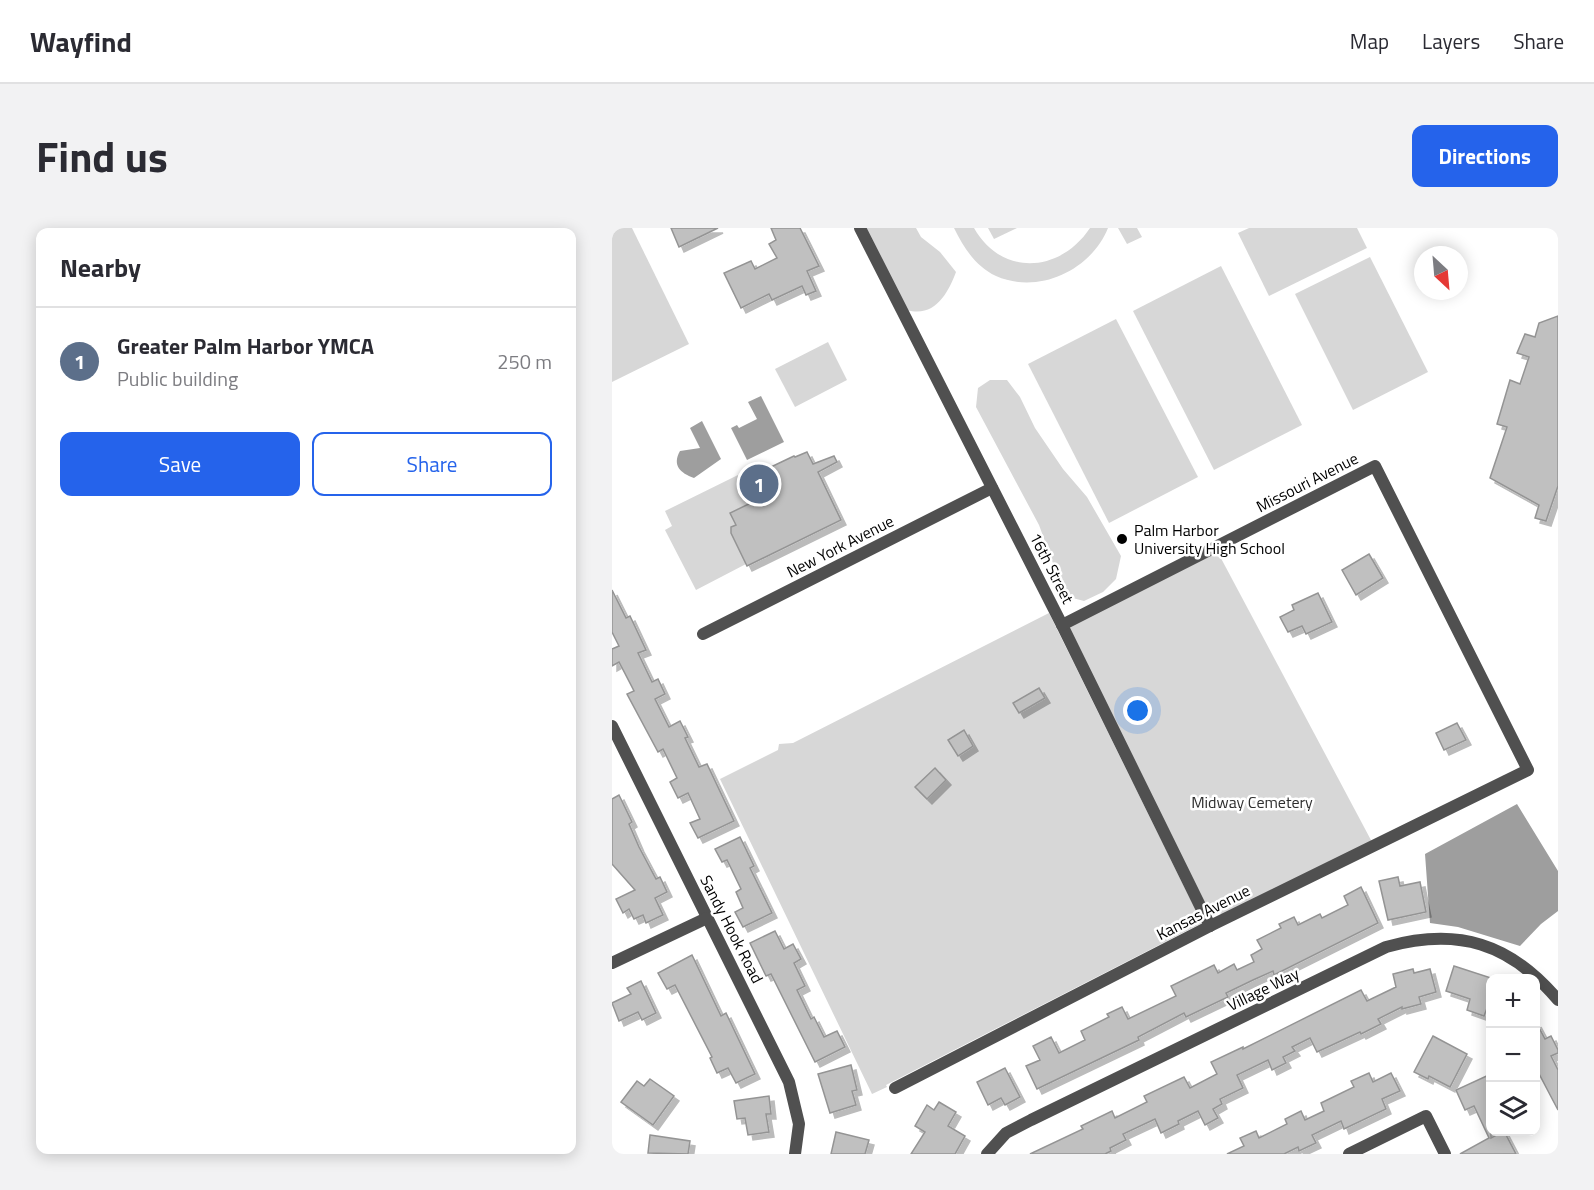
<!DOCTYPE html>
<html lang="en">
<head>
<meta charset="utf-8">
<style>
  :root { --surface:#fff; --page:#f2f2f3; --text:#2b2b33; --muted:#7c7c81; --line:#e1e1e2; --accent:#2563eb }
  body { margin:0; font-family:"Titillium Web",sans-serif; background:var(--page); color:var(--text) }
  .controls { position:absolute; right:18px; bottom:18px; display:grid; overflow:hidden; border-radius:12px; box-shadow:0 3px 15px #0003 }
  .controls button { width:54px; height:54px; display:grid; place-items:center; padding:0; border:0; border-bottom:2px solid var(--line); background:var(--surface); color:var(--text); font:30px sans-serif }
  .compass { position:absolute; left:802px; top:18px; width:54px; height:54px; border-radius:50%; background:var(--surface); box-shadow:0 3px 15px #0003; rotate:154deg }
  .you { position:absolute; left:526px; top:483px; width:21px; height:21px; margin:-15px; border:4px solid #fff; border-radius:50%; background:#1a73e8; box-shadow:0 0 0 9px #1a73e833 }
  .badge { display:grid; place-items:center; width:39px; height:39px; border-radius:50%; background:var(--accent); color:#fff; font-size:20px; font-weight:700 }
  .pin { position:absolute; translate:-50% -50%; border:3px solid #fff; box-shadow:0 2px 6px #0006 }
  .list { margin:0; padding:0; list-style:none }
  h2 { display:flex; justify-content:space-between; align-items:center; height:78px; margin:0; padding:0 24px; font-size:26px }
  h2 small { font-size:20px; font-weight:400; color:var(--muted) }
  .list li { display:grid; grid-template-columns:39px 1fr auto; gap:18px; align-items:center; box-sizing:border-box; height:108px; padding:0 24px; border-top:2px solid var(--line) }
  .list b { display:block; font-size:22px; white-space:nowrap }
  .list p { margin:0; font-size:20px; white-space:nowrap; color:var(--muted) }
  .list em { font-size:20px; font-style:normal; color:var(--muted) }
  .actions { display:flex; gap:12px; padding:18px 24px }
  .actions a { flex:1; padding:14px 0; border:2px solid var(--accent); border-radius:12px; text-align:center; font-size:21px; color:var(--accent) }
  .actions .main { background:var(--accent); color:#fff }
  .icon { flex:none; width:33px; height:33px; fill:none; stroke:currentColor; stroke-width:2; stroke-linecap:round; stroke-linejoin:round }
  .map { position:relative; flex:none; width:946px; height:926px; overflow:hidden; border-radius:12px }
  header { display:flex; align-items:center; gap:36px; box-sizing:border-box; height:84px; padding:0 30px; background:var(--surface); border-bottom:2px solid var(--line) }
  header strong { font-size:28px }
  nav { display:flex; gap:33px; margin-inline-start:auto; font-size:21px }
  .intro { display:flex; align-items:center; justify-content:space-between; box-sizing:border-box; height:144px; padding:0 36px }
  h1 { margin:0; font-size:42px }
  .button { padding:15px 27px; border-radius:12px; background:var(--accent); color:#fff; font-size:21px; font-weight:700 }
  main { display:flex; gap:36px; padding:0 36px }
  aside { flex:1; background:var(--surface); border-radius:12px; box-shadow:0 3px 15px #0003 }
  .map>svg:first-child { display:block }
  .green { fill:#d7d7d7 }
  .water { fill:#9e9e9e }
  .building { fill:#c0c0c0; stroke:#949494; stroke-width:1.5; filter:url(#shadow) }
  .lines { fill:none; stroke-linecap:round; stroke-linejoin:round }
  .street { stroke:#505050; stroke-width:12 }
  .poi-dot { fill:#000; stroke:#fff; stroke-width:2 }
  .labels { text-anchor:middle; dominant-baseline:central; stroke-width:5; stroke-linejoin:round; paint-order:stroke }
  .street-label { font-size:16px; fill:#000; stroke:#fff }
  .poi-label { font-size:16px; fill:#000; stroke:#fff; text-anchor:start }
  .park-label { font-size:16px; fill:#2e2e2e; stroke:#fff }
</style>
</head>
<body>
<header>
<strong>Wayfind</strong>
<nav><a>Map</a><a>Layers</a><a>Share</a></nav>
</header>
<div class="intro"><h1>Find us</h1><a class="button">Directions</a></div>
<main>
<aside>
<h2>Nearby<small></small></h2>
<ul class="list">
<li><span class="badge" style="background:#5c6f8a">1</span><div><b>Greater Palm Harbor YMCA</b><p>Public building</p></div><em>250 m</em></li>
</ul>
<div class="actions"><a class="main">Save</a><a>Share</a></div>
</aside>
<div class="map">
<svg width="946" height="926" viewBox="0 0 946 926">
  <defs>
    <filter id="shadow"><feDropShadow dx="5" dy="5" stdDeviation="0" flood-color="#0004"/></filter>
  </defs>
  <rect width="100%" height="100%" fill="#fff"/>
  <!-- green -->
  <g class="green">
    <path d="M0 0H20L77 116 0 154Z"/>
    <path d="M254 0H304L309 9 328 24 344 44C336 65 323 90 295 82Z"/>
    <path d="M342 0H362C390 49 448 45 478 0H496C479 42 427 67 384 48 363 38 352 20 342 0Z"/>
    <path d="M376 0H405L382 11Z"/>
    <path d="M506 0H525L530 9 515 16Z"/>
    <path d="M637 0H745L755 20 657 68 626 5Z"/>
    <path d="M758 29 816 144 741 182 683 66Z"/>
    <path d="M609 38 690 197 602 242 521 83Z"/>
    <path d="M504 91 586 249 497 295 416 136Z"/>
    <path d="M216 114 235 152 183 179 163 141Z"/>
    <path d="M378 152H395L408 169 423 200 451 241 475 269 509 328 504 351 491 364 472 373 453 368 427 297 364 179 366 160Z"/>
    <path d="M126 247 139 275 119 285 124 297 119 299V305L134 336 84 362 53 302 60 298 53 283Z"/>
    <path d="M603 319 760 614 611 687 591 675 454 395Z"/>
    <path d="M437 385 590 695 274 857 275 859 260 866 108 551 166 522 167 516 181 515Z"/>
  </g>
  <!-- water -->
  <g class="water">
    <path d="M149 168 172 214 135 232 119 200 125 197 127 200 145 191 136 174Z"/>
    <path d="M90 193 109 231 82 250C68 245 60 237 68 223L88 220 78 200Z"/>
    <path d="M905 576 946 643V683L929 696 908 718 846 699 818 695 813 626Z"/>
  </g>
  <!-- building -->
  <g class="building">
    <path d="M59 0H106L67 19Z"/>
    <path d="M159 0H188L207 38 195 43 204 63 194 67 190 58 160 72 157 66 129 80 112 45 139 33 143 41 165 30 157 16 164 12Z"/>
    <path d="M946 88V258L934 293 923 290 927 277 878 250 895 199 885 196 898 152 908 156 917 129 905 125 913 106 923 109 927 95Z"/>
    <path d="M195 224 201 236 222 228 225 234 206 244 229 292 135 338 119 305V299L124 297 118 285 139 275 137 270 144 267 136 250 182 228 183 229Z"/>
    <path d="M757 326 771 350 744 367 730 342Z"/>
    <path d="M0 362 14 390 18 388 34 422 26 425 40 454 46 451 53 466 43 471 57 499 68 493 76 509 73 510 87 539 95 536 122 593 86 610 78 595 88 591 76 565 66 570 58 554 65 550 51 521 46 524 15 466 22 463 7 434 0 438V421L7 418 0 404Z"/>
    <path d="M706 365 720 394 694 406 690 398 676 404 668 389 682 382 680 377Z"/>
    <path d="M427 460 433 470 407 485 401 475Z"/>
    <path d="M845 495 854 512 832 522 824 505Z"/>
    <path d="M352 502 361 518 346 528 336 512Z"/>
    <path d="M323 540 334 552 315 571 303 559Z"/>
    <path d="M7 567 20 594 17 596 27 619 44 651 48 649 55 664 43 670 51 687 34 695 31 687 22 691 17 681 11 685 4 671 23 662 0 636V571Z"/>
    <path d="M128 609 142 638 138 640 160 685 131 699 123 684 131 680 124 664 129 661 115 632 110 634 103 621Z"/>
    <path d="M786 649 788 658 808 654 814 684 776 692 767 653Z"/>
    <path d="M749 659 766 695 662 747 661 743 641 752 614 765 616 769 574 789 572 785 526 809 527 812 425 861 414 838 428 832 421 818 439 809 447 825 473 812 469 803 497 789 495 786 510 779 516 791 564 768 559 758 602 737 606 745 622 736 625 742 642 734 639 727 650 721 645 712 669 700 667 696 682 689 686 697 708 686 710 690 736 677 732 668Z"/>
    <path d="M163 703 172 721 181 716 189 731 182 735 193 758 185 762 199 791 202 789 212 809 225 803 233 819 203 834 159 746 154 748 138 715Z"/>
    <path d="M80 727 109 788 114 785 143 846 124 855 116 840 105 845 98 830 100 829 63 757 55 761 46 745Z"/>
    <path d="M842 738 879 750V770L872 788 855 782 858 771 834 763Z"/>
    <path d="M801 741 802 745 818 741 824 764 807 769 809 776 790 781V779L766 791 769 796 749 806 748 804 705 824 698 810 680 819 683 823 671 829 674 835 660 842 656 832 625 847 631 860 608 871 610 876 601 881 606 890 593 897 586 883 566 893 567 896 549 905 543 891 511 906 514 912 498 920 499 923 493 926H418L471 901 469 898 500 883 503 890 535 874 532 868 572 849 578 860 605 846 599 834 631 819V821L749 762 755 773 784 759 781 746Z"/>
    <path d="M29 753 44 785 30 792 26 784 7 793 0 775 19 766 15 760Z"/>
    <path d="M924 794 933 811 939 808 946 822V825L939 828 946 842V882L924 840Z"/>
    <path d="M821 808 855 826 838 859 817 848 816 851 802 844Z"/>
    <path d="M239 837 245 862 240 863 244 877 218 885 206 846Z"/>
    <path d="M393 840 408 869 393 877 389 870 376 877 365 854Z"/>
    <path d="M757 845 761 854 779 845 788 863 770 871 774 881 732 901 729 893 700 907 704 915 687 923 686 919 672 926H615L632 918 628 910 644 903 647 910 675 896 673 891 689 883 693 892 712 883 709 875 742 859 739 853Z"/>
    <path d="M879 846V910L892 903 904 926H848L877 910 862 878 853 882 844 862Z"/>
    <path d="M38 851 62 868 41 897 9 874 25 853 32 858Z"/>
    <path d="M157 868 159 886H154L157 904 136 907 133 890 125 891 122 873Z"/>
    <path d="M327 874 344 884 336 898 353 908 343 926H299L313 904 303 898 315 877 322 882Z"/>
    <path d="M224 904 257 912 253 926H219Z"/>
    <path d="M38 907 78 913 76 926 36 925Z"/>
  </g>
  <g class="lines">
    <!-- street -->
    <g class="street">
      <path d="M248 0 450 397 598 698"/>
      <path d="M91 406 380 260"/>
      <path d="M0 498 177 854 187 896 183 926"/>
      <path d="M0 735 95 690"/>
      <path d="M283 860 598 698 916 542 763 238 450 397"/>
      <path d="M375 926 394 905 419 892 774 719C846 699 898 715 946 772"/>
      <path d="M737 926 814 888 833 926"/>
    </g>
  </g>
  <!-- markers -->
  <circle class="poi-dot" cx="510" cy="311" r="6"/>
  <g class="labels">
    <!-- street labels -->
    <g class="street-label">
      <text transform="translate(695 254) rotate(-27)">Missouri Avenue</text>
      <text transform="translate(228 318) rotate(-27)">New York Avenue</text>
      <text transform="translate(440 340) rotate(63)">16th Street</text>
      <text transform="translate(591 684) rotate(-27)">Kansas Avenue</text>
      <text transform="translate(120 701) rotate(63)">Sandy Hook Road</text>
      <text transform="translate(651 761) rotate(-26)">Village Way</text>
    </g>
    <!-- poi labels -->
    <g class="poi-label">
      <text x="522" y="302">Palm Harbor<tspan x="522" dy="18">University High School</tspan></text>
    </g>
    <!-- park labels -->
    <g class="park-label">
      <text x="640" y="574">Midway Cemetery</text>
    </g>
  </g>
</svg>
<div class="controls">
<button>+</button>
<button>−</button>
<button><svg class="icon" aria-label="layers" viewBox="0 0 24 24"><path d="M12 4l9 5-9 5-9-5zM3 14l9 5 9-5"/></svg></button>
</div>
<svg class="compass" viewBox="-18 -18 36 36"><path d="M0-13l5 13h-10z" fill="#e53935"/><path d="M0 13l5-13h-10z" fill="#7c7c81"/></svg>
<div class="you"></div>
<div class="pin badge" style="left:147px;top:256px;background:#5c6f8a">1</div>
</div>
</main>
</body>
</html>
